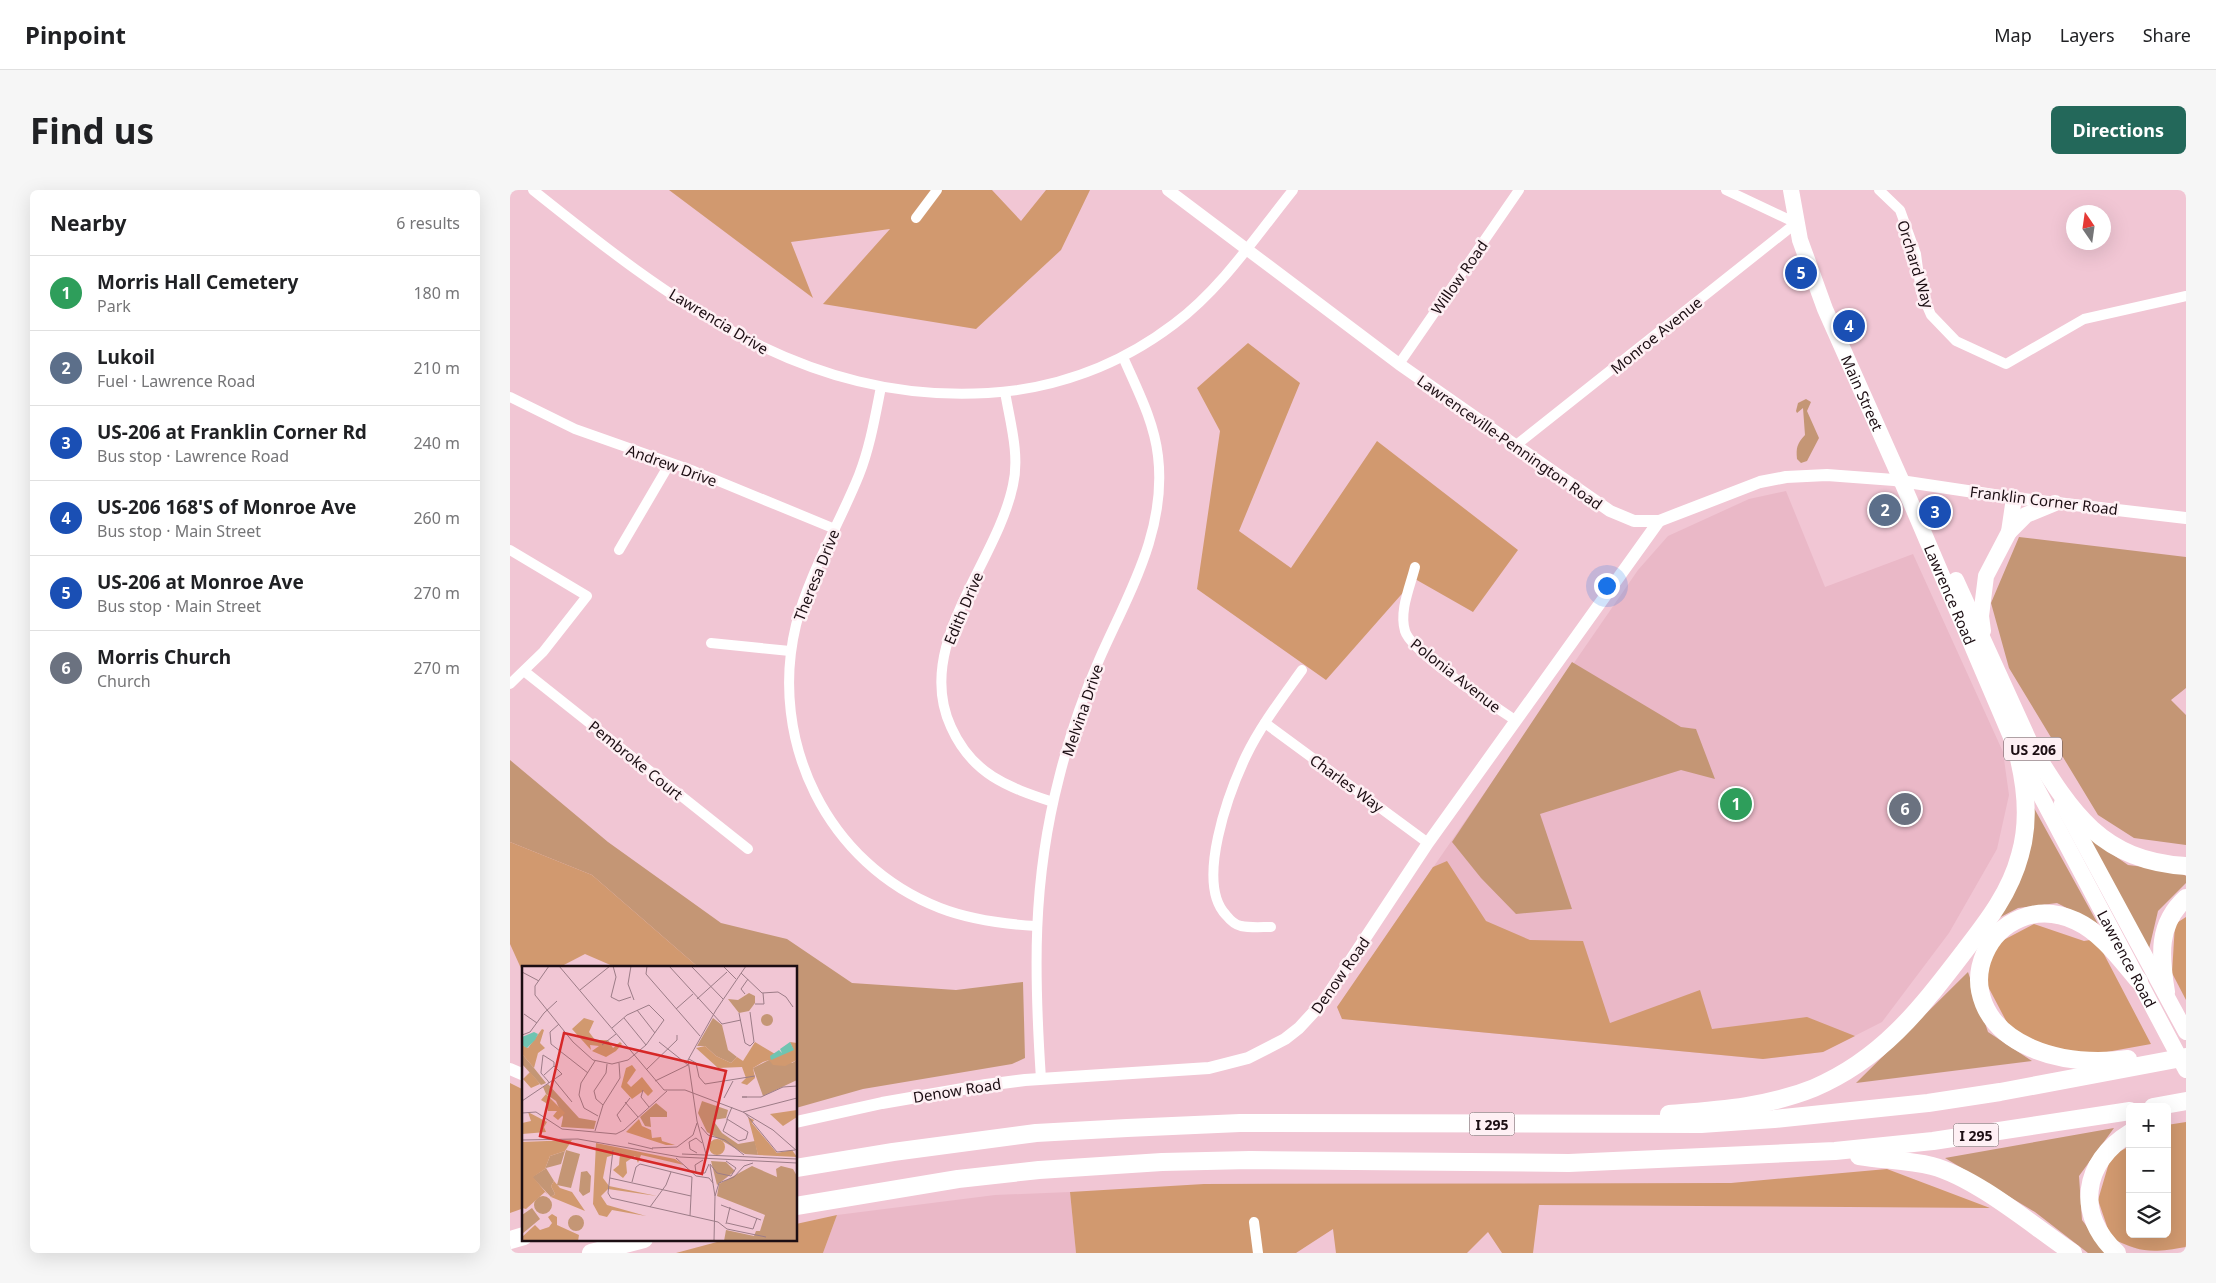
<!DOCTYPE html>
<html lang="en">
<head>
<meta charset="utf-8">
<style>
  :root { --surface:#fff; --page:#f6f6f6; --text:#202124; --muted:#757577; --line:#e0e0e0; --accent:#23685a }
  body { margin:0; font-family:"Noto Sans",sans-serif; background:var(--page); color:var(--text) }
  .controls { position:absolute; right:15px; bottom:15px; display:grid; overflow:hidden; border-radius:8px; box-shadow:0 5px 20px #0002 }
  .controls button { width:45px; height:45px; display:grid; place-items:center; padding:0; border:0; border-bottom:1px solid var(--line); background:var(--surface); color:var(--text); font:25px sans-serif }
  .compass { position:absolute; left:1556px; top:15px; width:45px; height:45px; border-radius:50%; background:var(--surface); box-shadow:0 5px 20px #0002; rotate:347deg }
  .you { position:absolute; left:1096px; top:395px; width:18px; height:18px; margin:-12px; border:4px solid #fff; border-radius:50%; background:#1a73e8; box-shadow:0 0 0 8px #1a73e833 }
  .badge { display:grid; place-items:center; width:32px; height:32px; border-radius:50%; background:var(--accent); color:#fff; font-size:16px; font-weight:700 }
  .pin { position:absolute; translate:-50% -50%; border:2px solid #fff; box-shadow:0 1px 5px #0006 }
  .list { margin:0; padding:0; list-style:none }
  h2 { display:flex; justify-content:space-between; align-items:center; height:65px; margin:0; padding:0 20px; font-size:21px }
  h2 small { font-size:16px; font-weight:400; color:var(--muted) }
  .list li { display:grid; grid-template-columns:32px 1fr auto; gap:15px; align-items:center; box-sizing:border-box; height:75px; padding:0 20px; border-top:1px solid var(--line) }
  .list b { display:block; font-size:19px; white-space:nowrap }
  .list p { margin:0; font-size:16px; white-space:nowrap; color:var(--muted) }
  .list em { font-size:16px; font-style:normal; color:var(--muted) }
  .icon { flex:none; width:28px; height:28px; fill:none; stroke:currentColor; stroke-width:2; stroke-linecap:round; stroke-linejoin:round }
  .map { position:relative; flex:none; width:1676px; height:1063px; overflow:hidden; border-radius:8px }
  header { display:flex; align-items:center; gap:30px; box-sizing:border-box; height:70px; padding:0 25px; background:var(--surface); border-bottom:1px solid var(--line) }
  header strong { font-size:24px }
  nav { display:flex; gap:28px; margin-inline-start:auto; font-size:18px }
  .intro { display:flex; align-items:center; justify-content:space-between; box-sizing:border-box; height:120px; padding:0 30px }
  h1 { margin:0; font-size:35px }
  .button { padding:12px 22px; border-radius:8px; background:var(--accent); color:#fff; font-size:18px; font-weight:700 }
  main { display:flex; gap:30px; padding:0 30px }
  aside { flex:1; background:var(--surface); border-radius:8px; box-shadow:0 5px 20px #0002 }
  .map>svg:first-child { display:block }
  .built { fill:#eab8c7 }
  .green { fill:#c49675 }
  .forest { fill:#d1996f }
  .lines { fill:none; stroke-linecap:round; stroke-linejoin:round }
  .minor { stroke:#fff; stroke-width:10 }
  .tertiary { stroke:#fff; stroke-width:12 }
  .trunk { stroke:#fff; stroke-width:16 }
  .motorway { stroke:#fff; stroke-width:18 }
  .labels { text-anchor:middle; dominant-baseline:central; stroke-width:5; stroke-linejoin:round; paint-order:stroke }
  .shield { fill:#fef0f4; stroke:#605256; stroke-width:1 }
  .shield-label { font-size:14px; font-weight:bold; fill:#1c0e13 }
  .street-label { font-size:15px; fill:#1c0e13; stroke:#fef0f4 }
  .inset-road { fill:none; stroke:#9c7c87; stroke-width:1 }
  .view { fill:#d62828; fill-opacity:0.15; stroke:#d62828; stroke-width:2.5 }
  .inset-edge { fill:none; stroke:#1c0e13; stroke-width:2.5 }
</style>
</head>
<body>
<header>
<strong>Pinpoint</strong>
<nav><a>Map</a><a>Layers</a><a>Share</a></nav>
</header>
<div class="intro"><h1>Find us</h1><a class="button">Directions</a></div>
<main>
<aside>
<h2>Nearby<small>6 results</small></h2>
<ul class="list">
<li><span class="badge" style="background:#2e9e5b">1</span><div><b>Morris Hall Cemetery</b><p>Park</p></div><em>180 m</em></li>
<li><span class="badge" style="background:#5c6f8a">2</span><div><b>Lukoil</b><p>Fuel · Lawrence Road</p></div><em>210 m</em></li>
<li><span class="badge" style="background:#1a4fb4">3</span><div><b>US-206 at Franklin Corner Rd</b><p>Bus stop · Lawrence Road</p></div><em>240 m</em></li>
<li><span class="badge" style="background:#1a4fb4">4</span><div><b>US-206 168'S of Monroe Ave</b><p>Bus stop · Main Street</p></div><em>260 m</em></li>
<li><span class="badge" style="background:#1a4fb4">5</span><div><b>US-206 at Monroe Ave</b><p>Bus stop · Main Street</p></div><em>270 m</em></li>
<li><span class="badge" style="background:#6b7280">6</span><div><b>Morris Church</b><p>Church</p></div><em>270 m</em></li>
</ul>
</aside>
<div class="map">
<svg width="1676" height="1063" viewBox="0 0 1676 1063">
  <rect width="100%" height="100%" fill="#f1c6d4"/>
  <!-- built -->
  <g class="built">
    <path d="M1276 301 1315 397 1403 364 1493 562 1499 605 1487 659 1439 743 1372 832 1313 862 1253 869 832 829 827 817 1128 380 1158 346 1239 309Z"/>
    <path d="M560 1002 566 1063H313L327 1025 485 1005Z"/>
  </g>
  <!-- green -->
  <g class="green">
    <path d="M1296 209 1301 212 1297 221 1309 248 1297 271 1291 273 1287 269C1286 257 1287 254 1295 245L1293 218 1287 223 1286 221 1288 213Z"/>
    <path d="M1509 347 1676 367V498L1661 510 1676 525V655L1624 648 1588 625 1499 478 1481 413Z"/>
    <path d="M1062 472 1171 537 1186 539 1205 589 1171 580 1030 624 1062 719 1006 724 971 688 942 652Z"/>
    <path d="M0 570 98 652 211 733 277 749 342 793 446 800 513 792 515 868 502 874 353 899 286 918V777H188L82 685 0 652Z"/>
    <path d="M1524 618 1588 734 1547 713 1508 718 1485 730Z"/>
    <path d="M1579 648 1618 675 1667 681 1676 686V693L1648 721 1639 759Z"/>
    <path d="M1458 782 1478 842 1522 871 1346 893Z"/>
    <path d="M1604 938 1569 986 1572 1030 1597 1063H1578L1525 1022 1435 968Z"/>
  </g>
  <!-- forest -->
  <g class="forest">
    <path d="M159 0H482L511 31 536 0H580L551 60 466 139 313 114 380 39 281 52 303 108Z"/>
    <path d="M738 153 790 193 729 341 781 378 867 251 1008 360 963 422 905 389 816 490 687 399 710 241 687 198Z"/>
    <path d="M0 652 82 685 188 777H105L75 764 50 777H14V785L0 754Z"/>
    <path d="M937 671 976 731 1020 750 1073 751 1100 833 1190 800 1202 839 1297 827 1345 846 1313 862 1253 869 832 829 827 817 923 677Z"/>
    <path d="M1676 727V810L1662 783 1665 734Z"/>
    <path d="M1524 734 1574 751 1586 749 1641 854 1569 867 1503 844 1473 787 1486 754Z"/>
    <path d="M0 893 14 900V1018L0 1023Z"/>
    <path d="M1676 932V1057C1642 1063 1631 1063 1601 1048L1588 1010 1601 966 1620 956V1044H1657V935Z"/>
    <path d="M1377 979 1480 1018 1029 1015 1023 1063H992L978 1042 957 1063H826L823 1039 786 1063H566L560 1002 694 994 1221 993Z"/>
    <path d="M327 1025 313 1063H166L218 1049H286V1034Z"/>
  </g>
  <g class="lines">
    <!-- minor -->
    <g class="minor">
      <path d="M23 0C159 109 293 214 478 203 546 199 610 175 664 134 712 98 746 46 783 0"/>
      <path d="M1369 0 1390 20 1406 64 1411 102 1421 125 1446 151 1496 174 1574 129 1676 106"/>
      <path d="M406 28 427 0"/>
      <path d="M889 174 1009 0"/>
      <path d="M371 197C365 227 360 257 349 285 329 335 299 383 286 435 258 551 317 674 430 718 461 730 493 734 526 736"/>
      <path d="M495 202C500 232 510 265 503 295 487 373 403 455 441 537 462 584 497 597 543 612"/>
      <path d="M0 207 65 239 184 281 325 339"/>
      <path d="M1005 256 1286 33 1216 0"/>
      <path d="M0 360 77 406 33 462 0 494"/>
      <path d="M109 360 160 273"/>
      <path d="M905 377C900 397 889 421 895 441 901 462 984 516 1005 530"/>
      <path d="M201 453 280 461"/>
      <path d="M14 481 238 659"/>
      <path d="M755 533 918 653"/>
      <path d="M761 737C752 737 740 738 731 736 725 735 720 730 716 725 685 693 719 602 736 566 751 535 772 508 792 480"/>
      <path d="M531 889C524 783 522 692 549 588 559 548 572 508 589 470 618 404 657 341 648 266 644 231 627 199 613 167"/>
      <path d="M744 1032 748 1063"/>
    </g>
    <!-- tertiary -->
    <g class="tertiary">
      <path d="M658 0 889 174 1100 321 1124 331H1149L1250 292 1276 287 1317 285 1384 290 1504 308 1676 328"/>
      <path d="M0 879 14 885"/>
      <path d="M286 932 372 913 476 895 515 890 699 878 738 868 775 849 789 838 813 812 918 653 1149 331"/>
    </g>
    <!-- trunk -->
    <g class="trunk">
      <path id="s1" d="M1281 0 1290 50 1315 119 1392 292 1507 561 1676 880"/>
      <path d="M1499 342 1516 325 1545 313"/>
      <path d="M1446 390 1527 568"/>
      <path d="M1473 441 1471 426 1476 386 1499 342 1504 308"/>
      <path d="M1552 613 1676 842"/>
    </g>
    <!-- motorway -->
    <g class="motorway">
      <path d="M1521 557C1561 622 1591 671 1676 676"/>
      <path d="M1656 802C1650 766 1647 734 1676 708"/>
      <path d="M1618 869C1586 873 1551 871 1521 858 1420 813 1484 693 1566 731 1592 743 1611 770 1629 791"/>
      <path d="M1643 917 1676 911"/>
      <path d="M1159 924C1209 920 1257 917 1304 898 1372 869 1410 819 1453 763 1477 732 1500 703 1510 665 1520 631 1516 595 1507 561"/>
      <path d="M1349 966C1373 970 1398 970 1422 976 1467 988 1523 1036 1563 1063"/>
      <path d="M286 978 383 962 526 943 617 938 730 933 1191 934 1264 929 1418 913 1490 902 1676 867"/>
      <path d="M286 1016 448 989 529 980 652 972 740 970 1059 973 1325 961 1423 951 1620 921"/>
      <path d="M0 1050 14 1046"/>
      <path d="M81 1063 134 1049"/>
      <path d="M1607 1063C1565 1025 1572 972 1620 943"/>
    </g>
  </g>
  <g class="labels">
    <!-- shield labels -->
    <g class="shield">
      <rect x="1494" y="547.5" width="58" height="23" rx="4"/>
      <rect x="959.5" y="922.5" width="45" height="23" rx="4"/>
      <rect x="1443.5" y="933.5" width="45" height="23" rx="4"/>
    </g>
    <g class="shield-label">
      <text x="1523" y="559">US 206</text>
      <text x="982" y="934">I 295</text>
      <text x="1466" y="945">I 295</text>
    </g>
    <!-- street labels -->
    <g class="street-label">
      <text transform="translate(1406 74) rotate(73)">Orchard Way</text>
      <text transform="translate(949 87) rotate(-55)">Willow Road</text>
      <text transform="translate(209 131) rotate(31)">Lawrencia Drive</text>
      <text transform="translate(1146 145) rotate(-39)">Monroe Avenue</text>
      <text stroke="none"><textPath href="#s1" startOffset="216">Main Street</textPath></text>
      <text transform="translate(1000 252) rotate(35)">Lawrenceville-Pennington Road</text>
      <text transform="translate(162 275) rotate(20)">Andrew Drive</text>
      <text transform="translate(1534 310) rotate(7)">Franklin Corner Road</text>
      <text transform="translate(306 385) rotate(-68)">Theresa Drive</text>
      <text stroke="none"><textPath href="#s1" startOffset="436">Lawrence Road</textPath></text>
      <text transform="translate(453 418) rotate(-67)">Edith Drive</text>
      <text transform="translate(946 485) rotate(38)">Polonia Avenue</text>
      <text transform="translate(572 520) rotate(-71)">Melvina Drive</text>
      <text transform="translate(126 570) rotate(39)">Pembroke Court</text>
      <text transform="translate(837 593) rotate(36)">Charles Way</text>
      <text stroke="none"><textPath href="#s1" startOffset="841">Lawrence Road</textPath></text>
      <text transform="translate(830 785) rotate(-55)">Denow Road</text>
      <text transform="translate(447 900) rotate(-9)">Denow Road</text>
    </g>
  </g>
  <!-- overview -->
  <g transform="translate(12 776)">
    <rect width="275" height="275" fill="#f1c6d4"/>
    <path d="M227 27 233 30V37L227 45 217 47 206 33 216 34ZM239 54a6 6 0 1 1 12 0a6 6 0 1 1-12 0ZM191 52 200 59 206 84 215 91 209 97 194 90 183 80H175ZM0 88 12 102 24 117 19 119 0 98ZM247 94 270 97 275 94V114L241 130 231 102ZM26 118 57 152 74 155 72 163 39 161 41 151 34 135 24 128 21 121ZM180 135 206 144 204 152 191 154 200 167 216 178 233 175 236 189 223 188 185 166 176 147ZM134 137 145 146V151H128L129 161 123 160 118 151ZM44 184 58 188 49 222 35 219ZM43 185 39 198 24 202 32 215 29 220 33 228 29 231 10 211 23 203 28 190ZM189 195 204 196 213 205 195 219ZM230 200 255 211 254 203 259 200 271 203 275 210V275H202L204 264 232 270 234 265H238L243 249 195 230 197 218ZM65 205 69 210 68 226 61 230 57 225 59 206ZM12 239a9 9 0 1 1 18 0a9 9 0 1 1-18 0ZM10 242 18 253 0 268V249ZM46 257a8 8 0 1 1 16 0a8 8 0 1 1-16 0Z" fill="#c49675"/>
    <path d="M62 52 72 55 67 66 73 74H86L91 82 98 76 100 78 94 85 84 91 70 85 77 80 68 79 69 84 50 63ZM20 63 22 64 18 77 23 82 16 87 12 102 0 88V79L6 82ZM233 76 253 88 249 93 271 83 268 76 275 77V94L263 100 251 99 247 94 241 96 231 102 233 112 225 119 219 117 224 112 220 101 196 102 174 82 183 80 194 90 209 97 215 91 221 95ZM110 99 114 104 105 117 109 121 120 111 131 125 126 130 121 125 110 133 99 121 104 102ZM8 106 18 118 9 122 1 113ZM24 128 43 147 36 154 31 150 35 145H26L24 137 19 134ZM275 144V151L261 160 248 148ZM6 146 25 156 22 161 24 166 0 168V157L9 155ZM226 151 232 154 230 157 255 187 270 184 275 191 236 189ZM117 153 120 160 129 164 130 172 139 171 140 175 153 179H144L104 166ZM187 181a8 8 0 1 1 16 0a8 8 0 1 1-16 0ZM50 174 43 185 28 190 23 203 11 211 26 229 23 226 4 243 0 242V176ZM74 177 153 193 162 199 119 189 116 197 113 190 104 196 105 207 101 212 91 204 97 199 98 187 85 191 81 212 87 220 135 230 86 223 79 230 85 239 124 250 90 244 85 251 77 249 71 238ZM32 215 38 222 50 226 63 245 29 231 33 228 29 220ZM30 248 35 251V259L57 269 56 275H0V271L13 259 18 264 27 261 30 257 26 251Z" fill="#d1996f"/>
    <path d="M12 66 16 68 13 74 5 82 0 79V71ZM268 76 272 84 249 94 248 90 257 84 260 87 258 83Z" fill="#6fc4b1"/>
    <path class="inset-road" d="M27 0 13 20V29L51 76 71 94 90 98 106 94 124 79 142 54 127 39 105 49 90 62M37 0 142 124H163L221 146 251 164 275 185M91 0 94 11 89 31 97 35 109 31M109 0 106 18 112 34M125 0 124 8 178 70M147 0 200 58 219 54M169 0 201 33M201 0 214 13M0 6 17 15M219 7 240 27 256 26 264 31 271 41M58 24 88 0M223 28 219 23 226 13M175 33 205 6M233 38H242L241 27M154 43 171 28M115 44 133 67M217 47 223 77 228 80 232 76 228 46M2 48 15 57M102 52 124 79M37 58 28 66 29 78 66 107M0 69 8 66 22 47 35 35M80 79 94 68M167 93 174 97 177 111 183 118 233 110M73 95 59 117 57 129 62 142 76 150M124 104 155 74V69M22 109 32 100V96L21 89 19 106V107L26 115 27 117M32 114 50 136M133 115 166 99 137 76M121 124 119 131 127 141M225 131H220H239L261 121 275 120M202 132 211 115M0 135 40 108 32 100M103 136 116 151M81 139 74 133 72 125 84 107 85 98M221 146 275 132M0 147 14 146 40 163 94 168 102 164 145 125M223 147 255 186 273 184M205 153 226 166 224 173 217 175 201 165 205 155V153L210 141M99 156 95 149 108 132M179 161 186 169 203 174 222 189M73 165 81 139 98 112 97 97M0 174 56 173 158 191 275 197M106 177 131 183M130 182 155 181 171 169 175 157M91 184 86 227 89 232 196 256 205 263 244 271M175 187 168 183 167 176 174 172 180 177M160 188 275 193M154 192 174 210 187 212 191 217M185 192 175 155 166 94 194 44 224 0M181 194 173 199 174 207H183L187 198M188 198 195 207 209 210 214 202 204 195M188 199 193 230 192 275M88 212 169 230M110 216 114 201 118 198 170 211 168 250M193 230 197 217 212 211 222 200 231 197M199 239 239 254M128 241 144 219 149 206M205 257 231 263 235 252M204 258 208 241"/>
    <path class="view" d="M42 67 204 105 180 208 18 170Z"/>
    <rect width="275" height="275" class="inset-edge"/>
  </g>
</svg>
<div class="controls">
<button>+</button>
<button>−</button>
<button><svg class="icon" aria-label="layers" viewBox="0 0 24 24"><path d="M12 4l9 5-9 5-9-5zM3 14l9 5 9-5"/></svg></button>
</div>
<svg class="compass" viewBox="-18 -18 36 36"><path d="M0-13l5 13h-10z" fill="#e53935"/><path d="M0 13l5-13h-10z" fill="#757577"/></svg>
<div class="you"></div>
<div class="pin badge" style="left:1226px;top:614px;background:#2e9e5b">1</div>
<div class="pin badge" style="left:1375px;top:320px;background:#5c6f8a">2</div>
<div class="pin badge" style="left:1425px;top:322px;background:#1a4fb4">3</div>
<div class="pin badge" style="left:1339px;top:136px;background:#1a4fb4">4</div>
<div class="pin badge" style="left:1291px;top:83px;background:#1a4fb4">5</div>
<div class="pin badge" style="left:1395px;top:619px;background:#6b7280">6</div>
</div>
</main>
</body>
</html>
